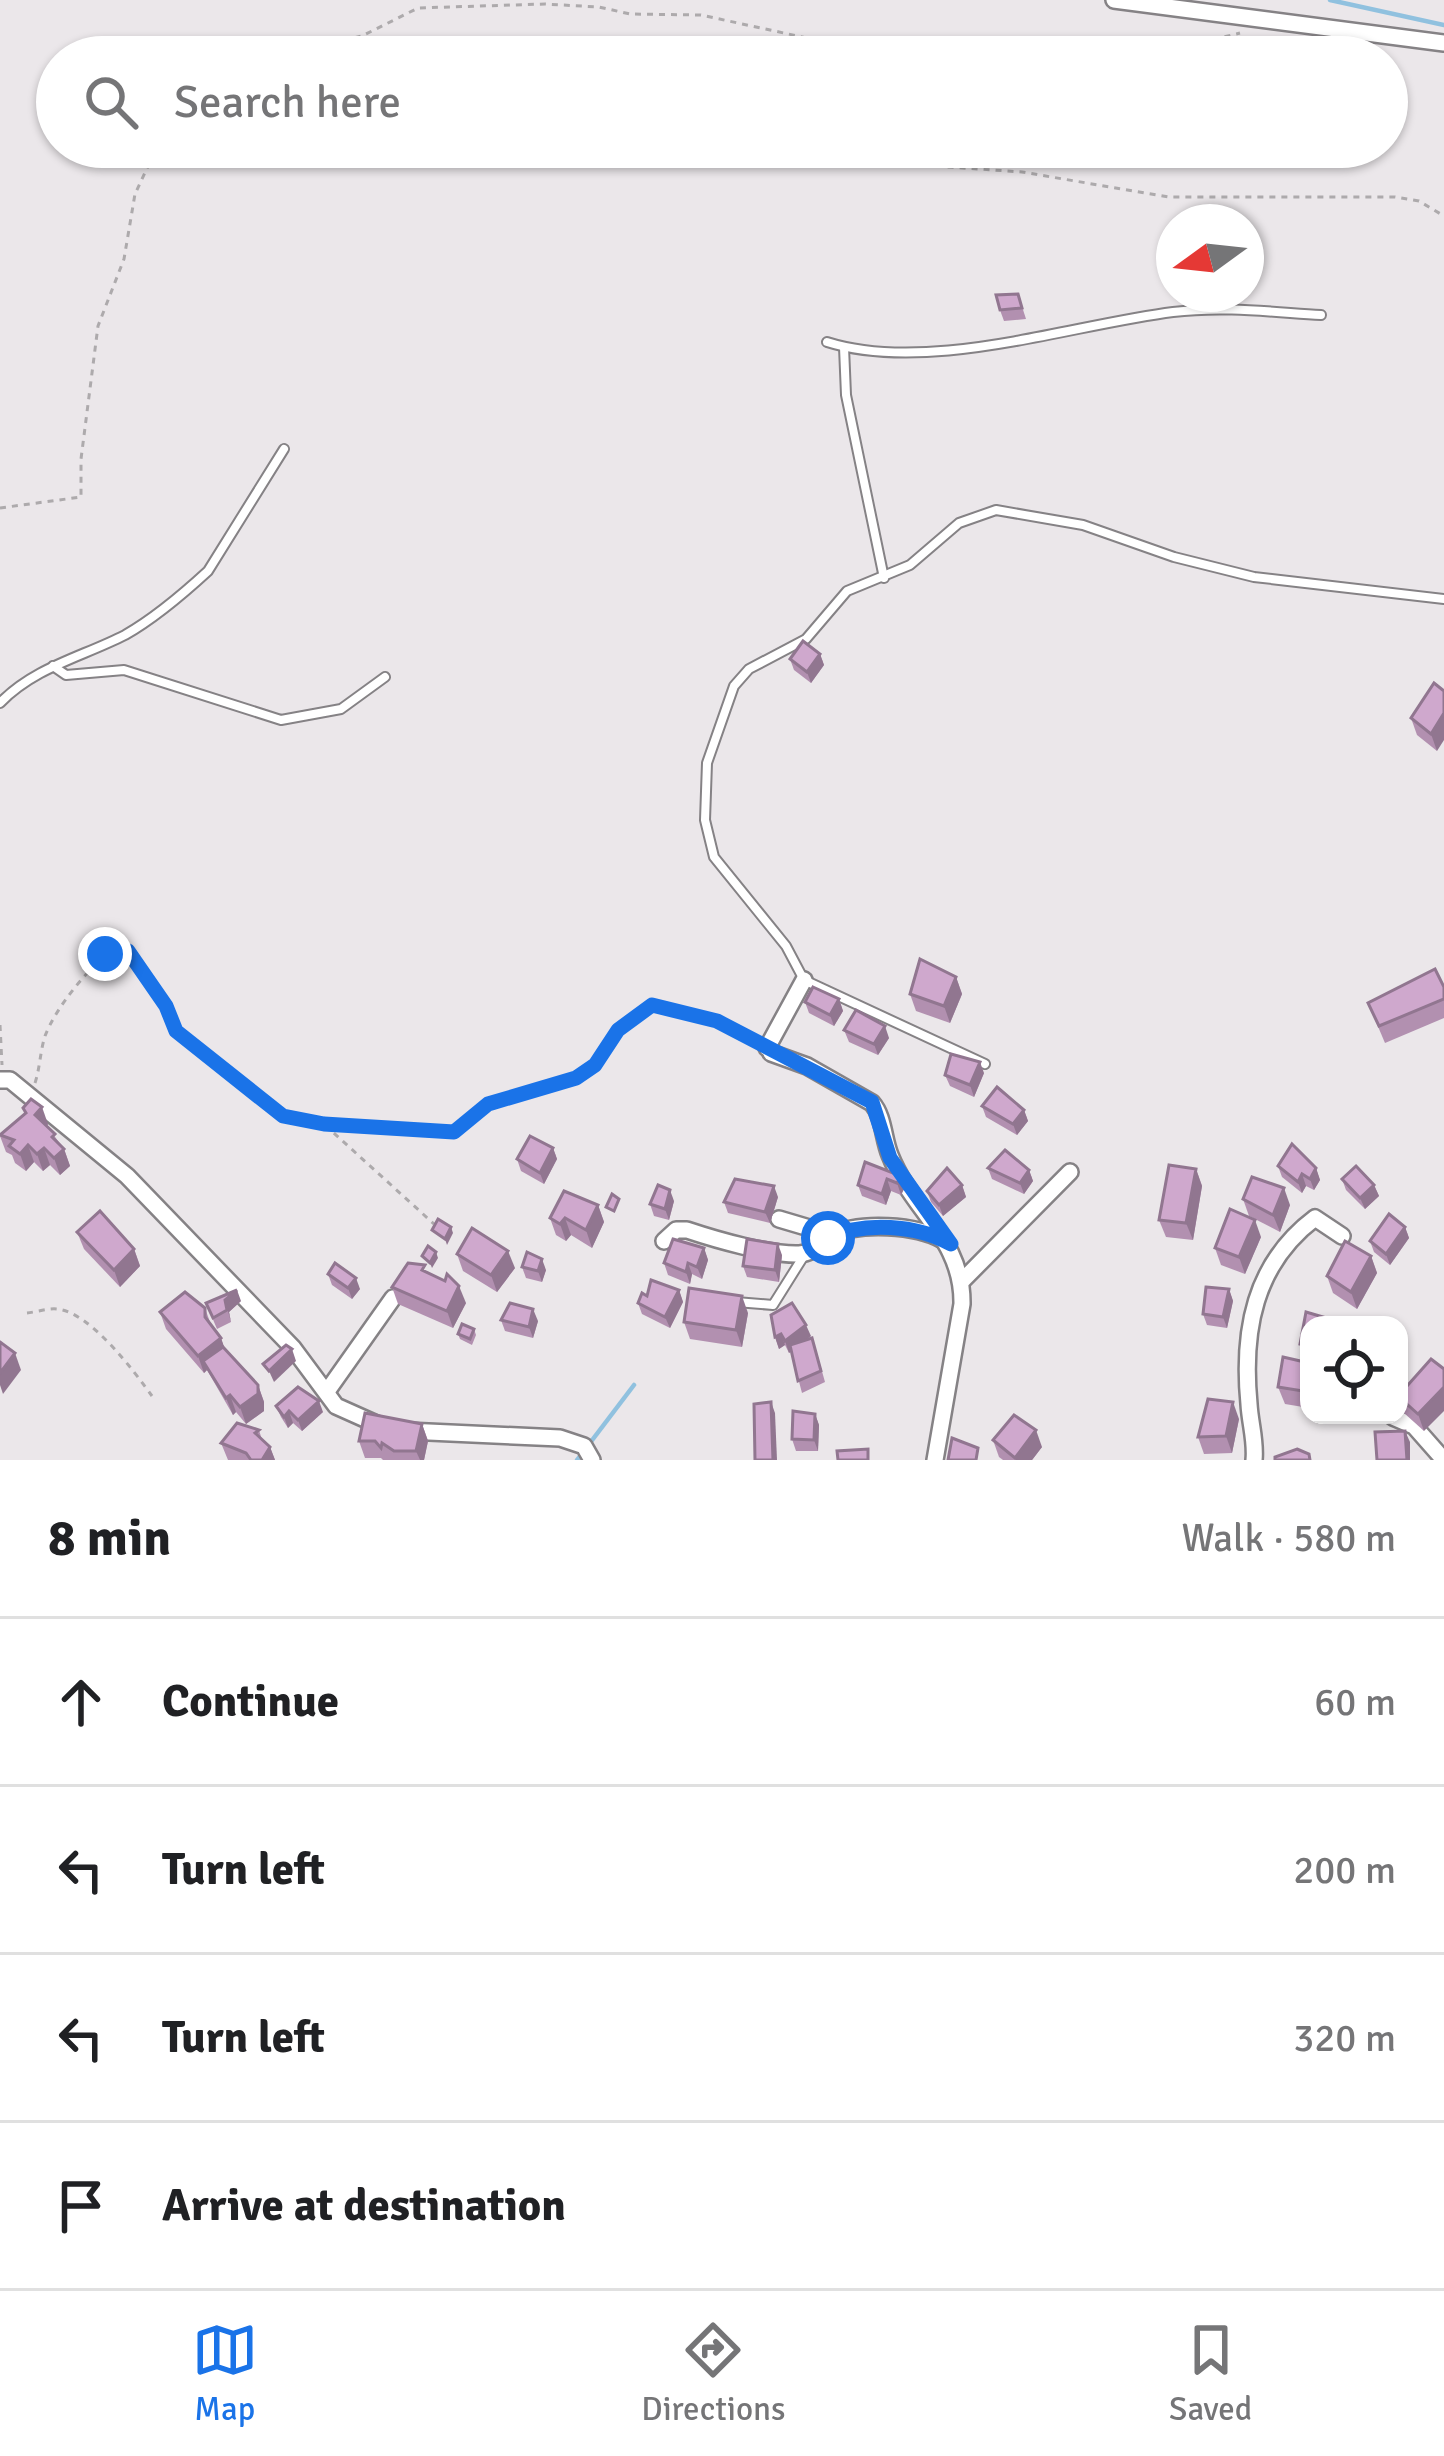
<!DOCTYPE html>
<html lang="en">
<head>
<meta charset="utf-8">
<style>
  :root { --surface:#fff; --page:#f2f2f2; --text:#202124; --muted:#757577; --line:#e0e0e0; --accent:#1a73e8 }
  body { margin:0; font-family:Signika,sans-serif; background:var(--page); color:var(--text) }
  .controls { position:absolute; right:36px; bottom:36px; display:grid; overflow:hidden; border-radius:24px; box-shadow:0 3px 9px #0004 }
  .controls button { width:108px; height:108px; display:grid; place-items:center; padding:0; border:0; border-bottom:3px solid var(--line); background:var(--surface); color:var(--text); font:60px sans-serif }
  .compass { position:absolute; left:1156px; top:204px; width:108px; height:108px; border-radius:50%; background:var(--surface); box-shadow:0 3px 9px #0004; rotate:255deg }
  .stop { position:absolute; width:36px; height:36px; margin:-27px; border:9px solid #1a73e8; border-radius:50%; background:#fff }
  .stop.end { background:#1a73e8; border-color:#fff; box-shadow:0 3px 12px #0008 }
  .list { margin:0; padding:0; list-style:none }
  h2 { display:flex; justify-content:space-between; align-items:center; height:156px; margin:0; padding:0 48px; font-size:51px }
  h2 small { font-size:39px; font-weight:400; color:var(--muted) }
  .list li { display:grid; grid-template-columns:78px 1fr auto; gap:36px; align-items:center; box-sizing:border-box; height:168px; padding:0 48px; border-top:3px solid var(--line) }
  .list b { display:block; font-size:45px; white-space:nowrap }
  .list em { font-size:39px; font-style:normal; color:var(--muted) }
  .icon { flex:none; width:66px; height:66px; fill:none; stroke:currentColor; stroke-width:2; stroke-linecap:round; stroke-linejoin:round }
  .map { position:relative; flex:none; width:1444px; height:1460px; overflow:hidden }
  .search { position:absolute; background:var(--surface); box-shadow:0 3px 9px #0004; left:36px; right:36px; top:36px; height:132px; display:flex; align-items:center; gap:30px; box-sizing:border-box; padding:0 42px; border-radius:66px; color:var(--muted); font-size:45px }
  .sheet { height:828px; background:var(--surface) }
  nav { display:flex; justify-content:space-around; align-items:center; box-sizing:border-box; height:168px; border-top:3px solid var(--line); background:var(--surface); font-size:33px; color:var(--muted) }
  nav a { display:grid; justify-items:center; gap:6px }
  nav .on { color:var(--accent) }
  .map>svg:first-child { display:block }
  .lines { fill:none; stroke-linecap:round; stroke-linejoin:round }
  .stream { stroke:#90c1df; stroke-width:4.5 }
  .lane-casing { stroke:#858285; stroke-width:12 }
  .street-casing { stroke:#858285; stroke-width:20 }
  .path { stroke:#adaaac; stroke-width:3; stroke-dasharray:6 6; stroke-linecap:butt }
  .lane { stroke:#fff; stroke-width:8 }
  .street { stroke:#fff; stroke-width:15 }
  .wall { fill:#b290b0 }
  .shaded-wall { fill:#917690 }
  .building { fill:#cfa8cd; stroke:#917690; stroke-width:3 }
  .route { stroke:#1a73e8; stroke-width:15 }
</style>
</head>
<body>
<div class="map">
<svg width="1444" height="1460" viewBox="0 0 1444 1460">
  <rect width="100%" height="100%" fill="#ebe7ea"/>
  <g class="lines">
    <!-- stream -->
    <g class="stream">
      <path d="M1330 0 1444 25"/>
      <path d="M577 1460 634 1385"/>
    </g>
    <!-- lane casing -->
    <g class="lane-casing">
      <g id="lane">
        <path d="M827 342C928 374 1070 325 1173 312 1223 306 1271 312 1321 315"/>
        <path d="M844 347 846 395 884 578"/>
        <path d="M53 666 66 675 124 670 281 720 341 709 385 677"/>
        <path d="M0 703C35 667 82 657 125 635 155 618 183 594 208 571L284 449"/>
        <path d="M985 1064 804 980 786 946 714 857 705 820 707 763 734 686 749 669 806 639 847 591 910 565 959 523 996 510 1083 525 1174 557 1254 577 1444 599"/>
        <path d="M736 1302 773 1305 805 1254"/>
      </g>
    </g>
    <!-- street casing -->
    <g class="street-casing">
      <g id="street">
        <path d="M1114 0 1444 43"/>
        <path d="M767 1048 804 980"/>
        <path d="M771 1053 807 1066 872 1103C884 1117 883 1138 890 1155 912 1211 963 1239 962 1304L935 1460"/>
        <path d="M0 1080H10L127 1176 293 1348 336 1406 383 1427"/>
        <path d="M779 1219 833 1235"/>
        <path d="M664 1241 676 1230H687C717 1240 769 1255 799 1254 815 1253 819 1243 831 1236 859 1221 917 1225 943 1240"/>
        <path d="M963 1280 1070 1172"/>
        <path d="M328 1390 393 1298"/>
        <path d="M1393 1417 1414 1426 1444 1460"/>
        <path d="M407 1431 560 1438 584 1446 592 1460"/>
        <path d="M1254 1460C1256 1441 1250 1423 1249 1404 1242 1331 1254 1264 1315 1218L1342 1236"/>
      </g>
    </g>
    <!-- path -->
    <g class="path">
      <path d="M273 57 362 36 418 8 545 4 599 7 630 14 701 15 894 57"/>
      <path d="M368 57 459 47 522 57"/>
      <path d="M1143 57 1240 33"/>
      <path d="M842 147 905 164 1022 172 1169 197H1395L1419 201 1444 216"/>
      <path d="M0 508 81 497V459L98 326 124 259 135 194 157 147"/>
      <path d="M0 1025 2 1065"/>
      <path d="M35 1083C40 1068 40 1052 45 1036 56 1007 92 962 118 947L128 951 166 1006 175 1031 283 1116 324 1124 462 1130 488 1104 576 1078 604 1053 618 1030 652 1005 717 1021 756 1043"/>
      <path d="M325 1125 434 1224"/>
      <path d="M27 1313C37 1312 48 1308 57 1309 90 1312 134 1371 152 1396"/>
    </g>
    <!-- lane -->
    <use href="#lane" class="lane"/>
    <!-- street -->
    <use href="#street" class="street"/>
  </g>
  <!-- wall -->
  <g class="wall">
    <path d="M1018 294 1026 319 1004 321 1000 310Z"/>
    <path d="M820 654 824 665 811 683 794 670 790 659Z"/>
    <path d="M1434 683 1437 751 1417 735 1411 718Z"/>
    <path d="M956 977 962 994 950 1023 916 1011 910 994Z"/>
    <path d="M1444 987V1018L1385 1043 1368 1003Z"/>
    <path d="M839 999 843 1011 834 1026 809 1013 805 1002Z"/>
    <path d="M844 1030 889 1038 878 1055 849 1042Z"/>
    <path d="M984 1073 974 1097 950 1086 945 1075Z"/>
    <path d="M982 1106 1024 1110 1028 1121 1017 1135 986 1117Z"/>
    <path d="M23 1108 48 1124 47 1126 64 1149 70 1166 60 1175 50 1165 43 1171 34 1162 26 1171 15 1163 12 1155 6 1152 0 1136 25 1114Z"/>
    <path d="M553 1148 557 1159 544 1184 521 1171 517 1159Z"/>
    <path d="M1278 1166 1316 1168 1320 1180 1314 1190 1306 1186 1302 1193 1282 1177Z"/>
    <path d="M988 1168 1029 1170 1033 1181 1024 1194 992 1179Z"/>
    <path d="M1196 1169 1202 1186 1193 1240 1166 1237 1159 1220Z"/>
    <path d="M901 1176 905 1187 901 1195 891 1191 886 1205 862 1196 858 1185Z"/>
    <path d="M1342 1179 1374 1185 1379 1196 1365 1209 1346 1190Z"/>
    <path d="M962 1185 966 1197 943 1216 931 1202 927 1191Z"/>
    <path d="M778 1197 770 1223 728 1213 724 1202Z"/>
    <path d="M1243 1199 1290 1205 1280 1232 1249 1216Z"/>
    <path d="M674 1201 669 1220 654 1216 650 1204Z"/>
    <path d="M598 1205 604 1222 592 1248 571 1235 566 1241 556 1235 550 1218Z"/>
    <path d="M1405 1227 1409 1238 1390 1265 1374 1252 1370 1241Z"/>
    <path d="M77 1232 134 1249 140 1266 120 1287 84 1249Z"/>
    <path d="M1261 1237 1245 1274 1221 1265 1215 1248Z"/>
    <path d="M704 1248 708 1260 702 1279 692 1274 690 1284 668 1275 664 1263Z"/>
    <path d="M457 1254 515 1268 497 1292 463 1271Z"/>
    <path d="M782 1255 779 1282 747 1277 743 1266Z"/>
    <path d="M1371 1256 1377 1273 1357 1309 1333 1293 1327 1276Z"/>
    <path d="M522 1267 546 1270 542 1282 526 1278Z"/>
    <path d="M328 1274 360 1289 352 1299 332 1285Z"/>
    <path d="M392 1287 466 1303 453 1328 398 1304Z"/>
    <path d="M1229 1289 1233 1301 1227 1328 1207 1325 1203 1314Z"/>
    <path d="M679 1290 683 1302 670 1328 642 1314 638 1303 647 1296Z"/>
    <path d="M241 1301 229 1312 231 1322 217 1329 206 1303Z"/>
    <path d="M205 1308 211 1325 221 1338 224 1348 258 1385 264 1402V1411L246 1424 236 1412 233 1415 207 1370 204 1373 166 1329 160 1312Z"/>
    <path d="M748 1313 742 1347 690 1339 684 1322Z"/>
    <path d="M501 1320 538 1321 533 1338 505 1331Z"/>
    <path d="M1309 1325V1357L1304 1356 1300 1344Z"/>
    <path d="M474 1329 476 1335 472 1345 460 1339 458 1334Z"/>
    <path d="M811 1336 805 1340 816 1350 825 1382 802 1393 791 1351 789 1353 785 1345 779 1349 775 1337Z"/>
    <path d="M1431 1359 1424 1431 1404 1413 1399 1395Z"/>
    <path d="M1309 1363V1408L1285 1404 1278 1387Z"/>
    <path d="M276 1406 323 1412 302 1431 293 1423 288 1428 281 1417Z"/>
    <path d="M815 1414 819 1425 818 1451H796L792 1439Z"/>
    <path d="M1239 1419 1232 1453 1204 1454 1198 1437Z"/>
    <path d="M422 1424 428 1441 424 1460H383L381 1458H365L359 1441Z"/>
    <path d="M259 1430 262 1440 270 1447 275 1460H228L221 1443Z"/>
    <path d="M993 1440 1042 1447 1032 1460H1003L999 1457Z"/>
  </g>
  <!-- shaded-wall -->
  <g class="shaded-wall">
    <path d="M820 654 824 665 811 683 807 672Z"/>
    <path d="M1444 713V740L1437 751 1431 734Z"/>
    <path d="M956 977 962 994 950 1023 944 1006Z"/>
    <path d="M839 999 843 1011 834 1026 830 1015Z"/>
    <path d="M885 1026 889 1038 878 1055 874 1044Z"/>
    <path d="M980 1062 984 1073 974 1097 970 1085Z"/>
    <path d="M42 1107 48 1124 42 1132 35 1115Z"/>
    <path d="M1024 1110 1028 1121 1017 1135 1013 1124Z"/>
    <path d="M28 1145 34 1162 26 1171 20 1154Z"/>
    <path d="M44 1148 50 1165 43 1171 37 1154Z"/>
    <path d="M553 1148 557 1159 544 1184 540 1173Z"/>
    <path d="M64 1149 70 1166 60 1175 54 1158Z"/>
    <path d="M1316 1168 1320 1180 1314 1190 1310 1179Z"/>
    <path d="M1196 1169 1202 1186 1193 1240 1186 1223Z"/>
    <path d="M1029 1170 1033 1181 1024 1194 1020 1183Z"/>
    <path d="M1302 1174 1306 1186 1302 1193 1298 1182Z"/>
    <path d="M901 1176 905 1187 901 1195 897 1183Z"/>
    <path d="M887 1179 891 1191 886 1205 882 1194Z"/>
    <path d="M962 1185 966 1197 943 1216 939 1205Z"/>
    <path d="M1374 1185 1379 1196 1365 1209 1360 1198Z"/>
    <path d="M774 1186 778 1197 770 1223 765 1212Z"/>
    <path d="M1284 1188 1290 1205 1280 1232 1273 1215Z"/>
    <path d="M670 1190 674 1201 669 1220 665 1209Z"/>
    <path d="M598 1205 604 1222 592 1248 586 1230Z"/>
    <path d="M565 1218 571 1235 566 1241 560 1224Z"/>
    <path d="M1255 1220 1261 1237 1245 1274 1239 1257Z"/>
    <path d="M451 1227 453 1233 447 1245 445 1239Z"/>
    <path d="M1405 1227 1409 1238 1390 1265 1386 1254Z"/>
    <path d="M778 1244 782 1255 779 1282 775 1270Z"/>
    <path d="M704 1248 708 1260 702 1279 697 1267Z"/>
    <path d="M134 1249 140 1266 120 1287 114 1270Z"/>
    <path d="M508 1251 515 1268 497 1292 491 1275Z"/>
    <path d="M436 1252 438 1258 432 1268 430 1263Z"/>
    <path d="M1371 1256 1377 1273 1357 1309 1351 1292Z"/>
    <path d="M542 1259 546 1270 542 1282 538 1271Z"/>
    <path d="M688 1263 692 1274 690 1284 686 1272Z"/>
    <path d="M356 1278 360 1289 352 1299 348 1288Z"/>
    <path d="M459 1286 466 1303 453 1328 447 1311Z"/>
    <path d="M1229 1289 1233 1301 1227 1328 1223 1317Z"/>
    <path d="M237 1290 241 1301 229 1312 231 1322 225 1300Z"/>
    <path d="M679 1290 683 1302 670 1328 665 1317Z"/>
    <path d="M742 1296 748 1313 742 1347 736 1330Z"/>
    <path d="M533 1309 538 1321 533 1338 529 1327Z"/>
    <path d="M806 1325 811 1336 789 1353 785 1341Z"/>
    <path d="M781 1334 785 1345 779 1349 775 1337Z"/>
    <path d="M221 1338 227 1355 203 1361 207 1370 204 1373 198 1356Z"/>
    <path d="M292 1349 296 1361 274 1382 269 1371Z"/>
    <path d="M15 1353 21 1370 3 1394 0 1385V1373Z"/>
    <path d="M258 1385 264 1402V1411L246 1424 240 1407Z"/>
    <path d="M1444 1387V1411L1424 1431 1418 1414Z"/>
    <path d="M230 1395 236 1412 233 1415 226 1398Z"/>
    <path d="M319 1401 323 1412 302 1431 298 1420Z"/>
    <path d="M771 1402 775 1413 777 1460H773Z"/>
    <path d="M1233 1402 1239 1419 1232 1453 1226 1436Z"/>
    <path d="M289 1411 293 1423 288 1428 284 1417Z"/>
    <path d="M815 1414 819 1425 818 1451 814 1440Z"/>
    <path d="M422 1424 428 1441 424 1460H420L416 1451Z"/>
    <path d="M1036 1430 1042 1447 1032 1460H1016L1015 1458Z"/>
    <path d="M1405 1431 1410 1442V1460H1407Z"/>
    <path d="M270 1447 275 1460H262Z"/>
  </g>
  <!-- building -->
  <g class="building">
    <path d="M1018 294 1022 308 1000 310 996 295Z"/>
    <path d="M803 641 820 654 807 672 790 659Z"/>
    <path d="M1434 683 1444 691V713L1431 734 1411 718Z"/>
    <path d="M920 959 956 977 944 1006 910 994Z"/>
    <path d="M1435 969 1444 987V999L1379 1026 1368 1003Z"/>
    <path d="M813 987 839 999 830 1015 805 1002Z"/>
    <path d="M856 1010 885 1026 874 1044 844 1030Z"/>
    <path d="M951 1054 980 1062 970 1085 945 1075Z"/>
    <path d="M997 1087 1024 1110 1013 1124 982 1106Z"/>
    <path d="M31 1099 42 1107 35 1115 55 1134 52 1137 64 1149 54 1158 44 1148 37 1154 28 1145 20 1154 9 1146 14 1140 0 1135 26 1113 23 1108Z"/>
    <path d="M530 1136 553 1148 540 1173 517 1159Z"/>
    <path d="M1292 1144 1316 1168 1310 1179 1302 1174 1298 1182 1278 1166Z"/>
    <path d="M1005 1150 1029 1170 1020 1183 988 1168Z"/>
    <path d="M865 1162 901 1176 897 1183 887 1179 882 1194 858 1185Z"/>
    <path d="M1169 1165 1196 1169 1186 1223 1159 1220Z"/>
    <path d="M1356 1166 1374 1185 1360 1198 1342 1179Z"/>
    <path d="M947 1168 962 1185 939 1205 927 1191Z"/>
    <path d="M1252 1177 1284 1188 1273 1215 1243 1199Z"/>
    <path d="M735 1179 774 1186 765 1212 724 1202Z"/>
    <path d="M658 1185 670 1190 665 1209 650 1204Z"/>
    <path d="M564 1191 598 1205 586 1230 565 1218 560 1224 550 1218Z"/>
    <path d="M612 1194 619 1199 614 1211 606 1207Z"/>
    <path d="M1230 1209 1255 1220 1239 1257 1215 1248Z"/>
    <path d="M100 1211 134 1249 114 1270 77 1232Z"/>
    <path d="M1389 1214 1405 1227 1386 1254 1370 1241Z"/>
    <path d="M438 1219 451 1227 445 1239 432 1230Z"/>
    <path d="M472 1228 508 1251 491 1275 457 1254Z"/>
    <path d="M673 1239 704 1248 697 1267 688 1263 686 1272 664 1263Z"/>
    <path d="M747 1239 778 1244 775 1270 743 1266Z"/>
    <path d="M1345 1241 1371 1256 1351 1292 1327 1276Z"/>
    <path d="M428 1246 436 1252 430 1263 422 1256Z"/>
    <path d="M527 1252 542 1259 538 1271 522 1267Z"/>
    <path d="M335 1263 356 1278 348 1288 328 1274Z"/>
    <path d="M408 1263 425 1265 422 1270 445 1281 447 1274 459 1286 447 1311 392 1287Z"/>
    <path d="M651 1280 679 1290 665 1317 638 1303 642 1293 647 1296Z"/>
    <path d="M1206 1287 1229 1289 1223 1317 1203 1314Z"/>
    <path d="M689 1288 742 1296 736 1330 684 1322Z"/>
    <path d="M237 1290 225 1300 227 1310 213 1318 206 1303Z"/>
    <path d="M185 1292 205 1308V1317L221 1338 198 1356 160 1312Z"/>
    <path d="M510 1303 533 1309 529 1327 501 1320Z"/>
    <path d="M792 1303 806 1325 785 1341 781 1334 775 1337 771 1315Z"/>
    <path d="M1306 1312 1330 1319 1328 1325H1309V1346L1300 1344Z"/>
    <path d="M462 1324 474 1329 470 1339 458 1334Z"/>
    <path d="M812 1338 821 1371 798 1381 790 1345Z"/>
    <path d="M0 1342 15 1353 0 1373Z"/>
    <path d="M286 1345 292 1349 269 1371 263 1364Z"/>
    <path d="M223 1347 258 1385V1394L240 1407 230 1395 226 1398 203 1361Z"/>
    <path d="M1283 1357 1309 1363V1392L1278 1387Z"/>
    <path d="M1431 1359 1444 1369V1387L1418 1414 1399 1397V1395Z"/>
    <path d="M298 1387 319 1401 298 1420 289 1411 284 1417 276 1406Z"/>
    <path d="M1208 1399 1233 1402 1226 1436 1198 1437Z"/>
    <path d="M771 1402 773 1460H755L754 1404Z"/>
    <path d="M793 1411 815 1414 814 1440 792 1439Z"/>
    <path d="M365 1413 422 1424 416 1451H394L382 1443 381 1448 375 1441H359Z"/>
    <path d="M1014 1415 1036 1430 1015 1458 993 1440Z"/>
    <path d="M237 1423 259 1430 255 1433 270 1447 262 1460H251L246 1453 221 1443Z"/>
    <path d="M1405 1431 1407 1460H1377L1375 1432Z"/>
    <path d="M952 1438 978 1448 976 1460H948Z"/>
    <path d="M868 1449V1460H838L837 1451Z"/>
    <path d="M1297 1449 1309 1454 1310 1460H1275V1457Z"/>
  </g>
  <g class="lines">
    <!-- route -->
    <path class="route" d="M105 954 118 947 128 951 166 1006 176 1031 283 1116 324 1124 454 1132 488 1104 576 1078 595 1065 618 1030 652 1005 717 1021 872 1102 890 1158 951 1244C917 1225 864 1221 828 1238"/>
  </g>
</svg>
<div class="controls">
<button><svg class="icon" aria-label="locate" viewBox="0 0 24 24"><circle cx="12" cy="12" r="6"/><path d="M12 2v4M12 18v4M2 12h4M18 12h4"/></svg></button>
</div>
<svg class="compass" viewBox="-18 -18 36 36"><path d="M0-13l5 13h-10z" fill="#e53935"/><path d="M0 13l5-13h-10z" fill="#757577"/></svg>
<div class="stop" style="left:828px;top:1238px"></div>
<div class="stop end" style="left:105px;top:954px"></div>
<div class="search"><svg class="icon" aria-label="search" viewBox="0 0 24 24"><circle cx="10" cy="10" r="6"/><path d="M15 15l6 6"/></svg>Search here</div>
</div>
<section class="sheet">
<h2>8 min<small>Walk · 580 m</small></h2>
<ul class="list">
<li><svg class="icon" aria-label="ahead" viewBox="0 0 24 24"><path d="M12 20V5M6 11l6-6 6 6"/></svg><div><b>Continue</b></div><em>60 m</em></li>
<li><svg class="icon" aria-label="left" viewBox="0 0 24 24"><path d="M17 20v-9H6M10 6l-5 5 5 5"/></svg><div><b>Turn left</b></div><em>200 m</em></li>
<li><svg class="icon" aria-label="left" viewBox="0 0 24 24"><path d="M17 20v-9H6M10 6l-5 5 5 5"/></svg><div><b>Turn left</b></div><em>320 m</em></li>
<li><svg class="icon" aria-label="arrive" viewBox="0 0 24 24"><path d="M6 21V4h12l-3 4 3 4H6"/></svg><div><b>Arrive at destination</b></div></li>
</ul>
</section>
<nav>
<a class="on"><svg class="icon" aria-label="map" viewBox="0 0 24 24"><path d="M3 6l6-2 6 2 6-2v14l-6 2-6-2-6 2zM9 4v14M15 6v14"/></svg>Map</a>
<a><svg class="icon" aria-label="directions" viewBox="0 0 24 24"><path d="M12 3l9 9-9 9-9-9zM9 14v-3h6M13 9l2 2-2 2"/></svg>Directions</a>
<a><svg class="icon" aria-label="saved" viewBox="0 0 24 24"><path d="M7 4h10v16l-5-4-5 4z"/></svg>Saved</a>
</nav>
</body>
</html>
